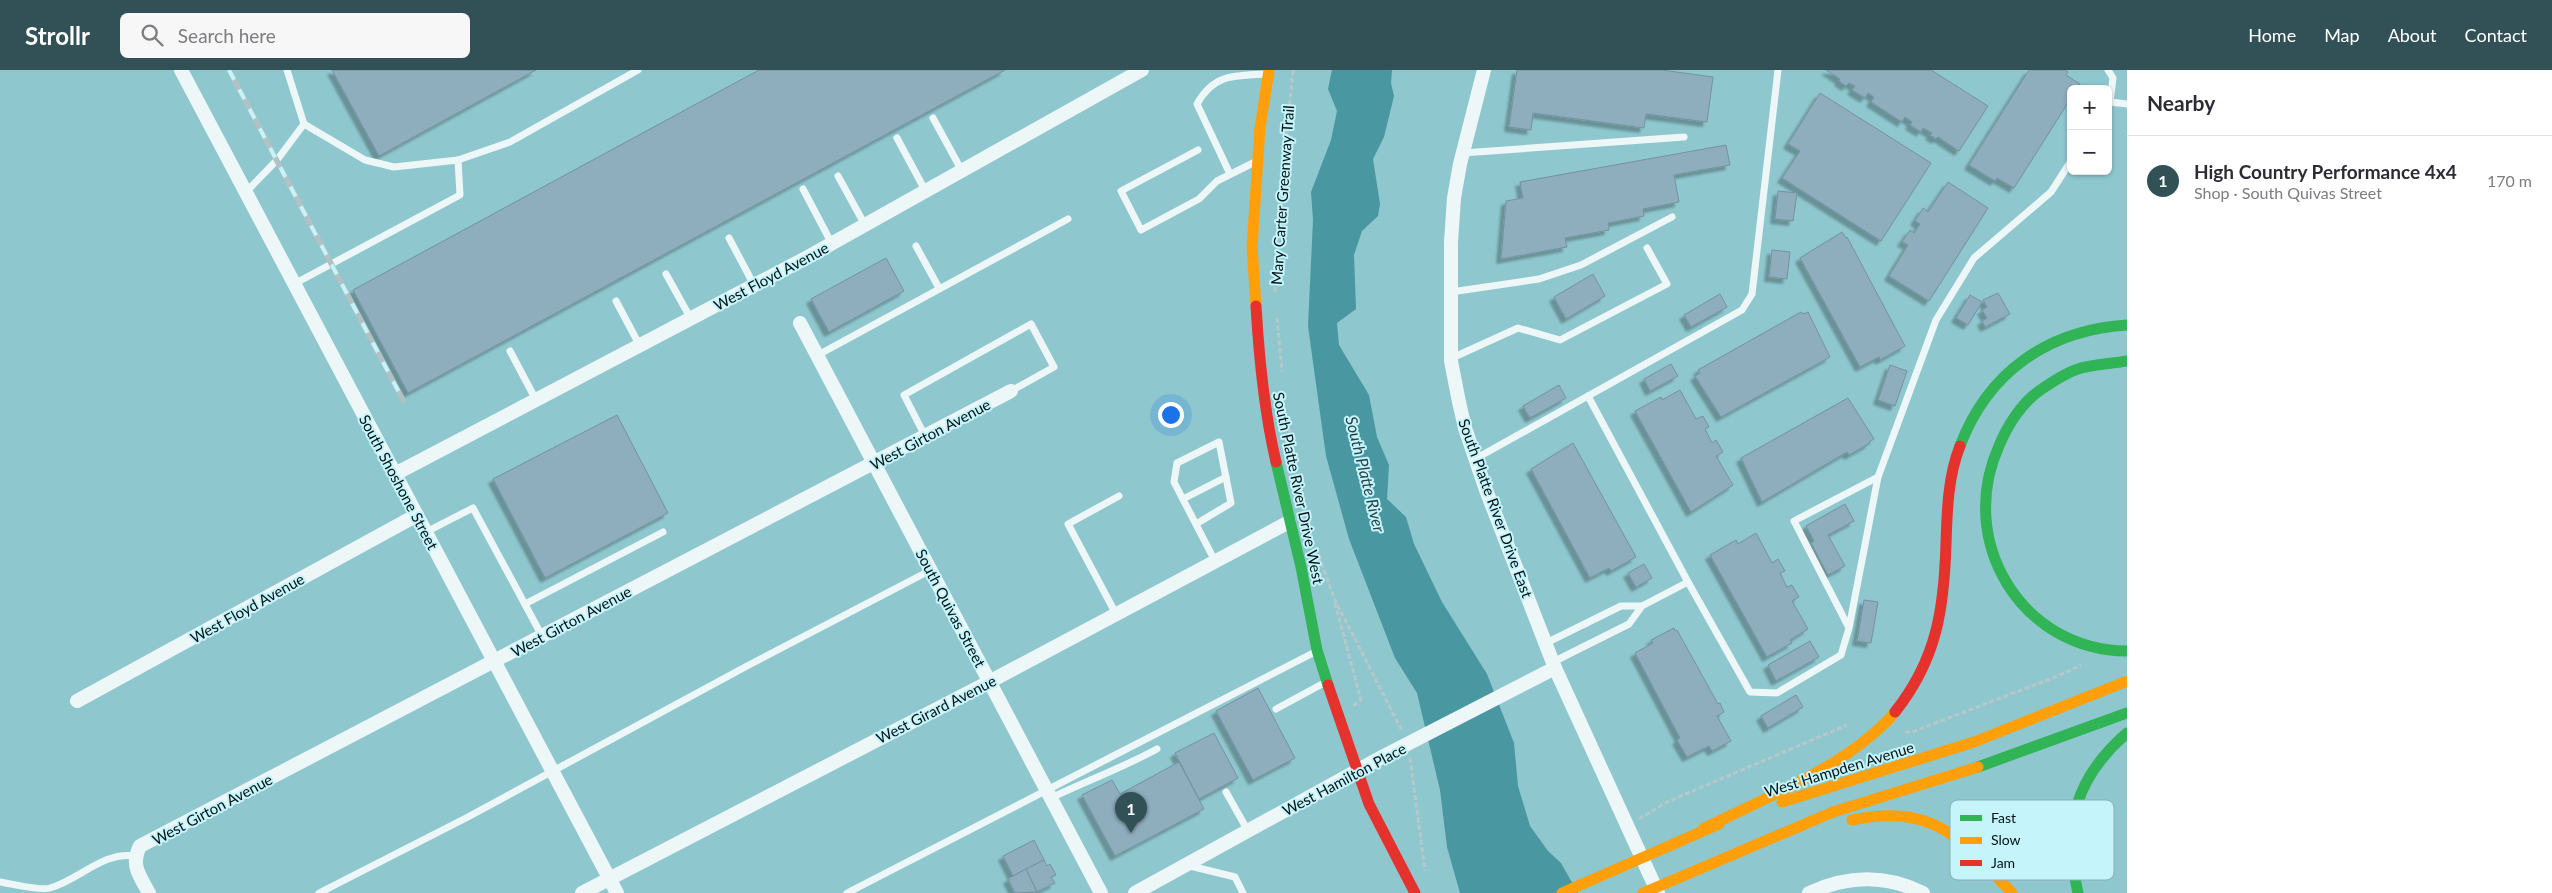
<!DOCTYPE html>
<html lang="en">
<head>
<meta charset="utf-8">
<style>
  :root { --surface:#fff; --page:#f7f7f7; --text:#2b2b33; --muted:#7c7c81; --line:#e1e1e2; --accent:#325156 }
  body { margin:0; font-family:Lato,sans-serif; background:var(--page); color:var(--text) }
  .controls { position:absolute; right:15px; top:15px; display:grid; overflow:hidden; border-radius:8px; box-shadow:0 1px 4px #0004 }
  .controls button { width:45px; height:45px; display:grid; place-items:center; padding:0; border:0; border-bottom:1px solid var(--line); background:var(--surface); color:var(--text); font:25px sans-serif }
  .you { position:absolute; left:1170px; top:344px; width:18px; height:18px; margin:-12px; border:4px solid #fff; border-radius:50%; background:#1a73e8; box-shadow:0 0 0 8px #1a73e833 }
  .badge { display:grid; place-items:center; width:32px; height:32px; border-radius:50%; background:var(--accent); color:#fff; font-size:16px; font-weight:700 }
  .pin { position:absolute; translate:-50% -41px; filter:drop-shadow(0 1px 2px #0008) }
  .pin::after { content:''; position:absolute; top:26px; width:18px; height:15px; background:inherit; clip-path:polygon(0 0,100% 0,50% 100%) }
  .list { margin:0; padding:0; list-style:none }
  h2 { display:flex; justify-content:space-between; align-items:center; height:65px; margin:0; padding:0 20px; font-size:21px }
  h2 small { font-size:16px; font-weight:400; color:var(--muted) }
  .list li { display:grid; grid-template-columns:32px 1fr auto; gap:15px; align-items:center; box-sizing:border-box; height:90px; padding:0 20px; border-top:1px solid var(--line) }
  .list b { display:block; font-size:19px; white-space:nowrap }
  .list p { margin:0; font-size:16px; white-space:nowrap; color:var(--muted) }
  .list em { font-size:16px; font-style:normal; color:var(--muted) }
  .icon { flex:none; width:28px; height:28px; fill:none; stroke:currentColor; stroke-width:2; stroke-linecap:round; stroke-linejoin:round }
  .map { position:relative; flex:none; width:2127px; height:823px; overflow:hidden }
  header { display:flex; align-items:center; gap:30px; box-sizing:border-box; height:70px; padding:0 25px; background:var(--accent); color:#fff }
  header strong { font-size:24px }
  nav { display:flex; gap:28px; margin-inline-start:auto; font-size:18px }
  .search { width:350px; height:45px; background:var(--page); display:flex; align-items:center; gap:12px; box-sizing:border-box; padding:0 18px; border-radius:8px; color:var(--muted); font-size:19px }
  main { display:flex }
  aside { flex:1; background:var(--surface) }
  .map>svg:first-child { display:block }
  .water { fill:#4997a0 }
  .building { fill:#8faebd; stroke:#7492a0; filter:url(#shadow) }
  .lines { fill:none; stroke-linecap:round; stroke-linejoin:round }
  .path { stroke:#b7c8cb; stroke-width:3; stroke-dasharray:5 2.5; stroke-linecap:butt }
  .lane { stroke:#eef7f8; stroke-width:7 }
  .street { stroke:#eef7f8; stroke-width:14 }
  .fast { stroke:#30b455; stroke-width:11 }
  .slow { stroke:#ff9f0a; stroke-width:11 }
  .jam { stroke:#e5322d; stroke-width:11 }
  .rail-casing { stroke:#b2c1c3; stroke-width:5.5 }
  .rail { stroke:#c5f4fa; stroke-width:4; stroke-dasharray:11; stroke-linecap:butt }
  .labels { text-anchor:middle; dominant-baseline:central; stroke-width:4; stroke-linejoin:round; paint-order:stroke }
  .street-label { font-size:15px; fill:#001215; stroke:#c5f4fa }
  .water-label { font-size:16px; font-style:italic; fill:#264145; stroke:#c5f4fa }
  .key { fill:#c5f4fa; stroke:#8ab0b5; stroke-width:1 }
  .key-label { font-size:14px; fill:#001215 }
</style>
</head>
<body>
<header>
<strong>Strollr</strong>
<div class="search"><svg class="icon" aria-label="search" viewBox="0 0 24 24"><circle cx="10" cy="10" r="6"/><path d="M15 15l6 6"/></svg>Search here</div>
<nav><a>Home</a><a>Map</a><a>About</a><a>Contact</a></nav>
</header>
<main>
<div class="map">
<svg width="2127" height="823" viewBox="0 0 2127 823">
  <defs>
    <filter id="shadow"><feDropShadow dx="-4.5" dy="4.5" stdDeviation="1" flood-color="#0004"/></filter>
  </defs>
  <rect width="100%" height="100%" fill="#8ec7ce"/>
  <!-- water -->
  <path class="water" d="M1332 0H1392L1391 13 1394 26 1384 67 1373 89 1380 134 1378 146 1362 161 1354 185 1356 239 1337 253 1339 275 1369 325 1377 367 1389 395 1387 429 1406 447 1414 474 1442 532 1487 604 1514 673 1518 716 1530 756 1548 781 1561 793 1578 823H1460L1447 777 1440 720 1417 623 1395 588 1349 469 1326 386 1308 256 1313 150 1311 122 1331 70 1337 41 1328 19Z"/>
  <!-- building -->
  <g class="building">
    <path d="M332 0H536L379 86Z"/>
    <path d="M759 0H1005L408 323 353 220Z"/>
    <path d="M1517 0H1662L1713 7 1707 52 1646 44 1644 58 1533 43 1531 60 1509 57Z"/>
    <path d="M1826 0H1931L1988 36 1959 81 1938 67 1936 69 1930 65 1932 63 1923 58 1921 62 1910 55 1912 52 1905 47 1902 52 1871 32 1874 27 1868 23 1865 28 1852 20 1855 16 1849 13 1846 16 1839 11 1840 9Z"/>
    <path d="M2029 0H2065L2068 2 2066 5 2080 14 2077 19H2071V28L2014 118 1997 108 1995 111 1969 95Z"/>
    <path d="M1820 23 1931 93 1881 171 1782 108 1800 81 1788 74Z"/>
    <path d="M1726 75 1730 95 1674 105 1679 132 1643 139 1644 146 1608 153 1609 160 1565 168 1567 177 1501 189 1506 131 1523 128 1520 112Z"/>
    <path d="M1948 112 1988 138 1929 231 1889 206 1908 175 1902 172 1910 160 1914 163 1920 154 1915 151 1923 138 1928 142Z"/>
    <path d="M1778 121 1797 123 1793 151 1775 149Z"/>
    <path d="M1842 162 1846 168 1847 167 1905 276 1880 290 1879 287 1860 297 1800 188Z"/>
    <path d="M1772 180 1790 182 1787 209 1769 207Z"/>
    <path d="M886 188 904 221 829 262 811 229Z"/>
    <path d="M1593 204 1605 226 1566 249 1554 227Z"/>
    <path d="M1998 223 2010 244 1985 257 1982 251 1987 248 1982 240 1987 237 1983 230Z"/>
    <path d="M1720 224 1727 237 1691 257 1684 245Z"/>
    <path d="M1970 225 1982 232 1968 255 1956 248Z"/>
    <path d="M1801 242 1803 244 1808 242 1830 287 1721 347 1695 306 1700 303 1698 300Z"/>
    <path d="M1671 294 1678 306 1650 321 1644 309Z"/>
    <path d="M1890 295 1907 301 1895 336 1878 330Z"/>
    <path d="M1559 315 1566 328 1530 348 1523 336Z"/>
    <path d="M1680 320 1696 349 1703 346 1709 357 1705 359 1712 373 1716 370 1723 382 1716 386 1733 415 1691 442 1635 341 1661 327 1662 330Z"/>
    <path d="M1848 328 1874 369 1869 372 1870 373 1849 385 1847 382 1762 432 1741 388Z"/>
    <path d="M617 345 668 443 545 508 493 409Z"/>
    <path d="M1573 373 1636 487 1611 501 1609 498 1590 508 1531 399Z"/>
    <path d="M1845 434 1854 451 1828 465 1845 496 1828 505 1811 473 1814 471 1806 456Z"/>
    <path d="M1756 463 1772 493 1778 489 1785 501 1780 503 1787 517 1792 515 1799 527 1792 531 1808 559 1790 570 1792 573 1767 587 1710 485 1736 470 1738 474Z"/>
    <path d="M1644 494 1652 508 1636 517 1628 503Z"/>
    <path d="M1864 530 1878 532 1871 573 1857 571Z"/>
    <path d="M1674 558 1675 561 1677 560 1718 634 1720 633 1724 642 1717 646 1731 671 1712 681 1709 676 1687 687 1677 670 1680 668 1635 583 1653 573 1651 570Z"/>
    <path d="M1810 571 1819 587 1776 611 1768 595Z"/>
    <path d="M1258 618 1295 688 1253 710 1216 641Z"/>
    <path d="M1796 625 1803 637 1768 658 1761 646Z"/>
    <path d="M1214 663 1238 708 1199 729 1175 683Z"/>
    <path d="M1179 692 1204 739 1115 786 1082 725 1112 710 1120 724Z"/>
    <path d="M1034 770 1044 790 1013 806 1003 786Z"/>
    <path d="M1044 790 1047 796 1050 794 1056 805 1051 807 1055 813 1037 822 1026 799Z"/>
    <path d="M1026 799 1037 822 1015 823 1008 809Z"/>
  </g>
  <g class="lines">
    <!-- path -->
    <g class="path">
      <path d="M1275 222 1278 150 1293 0"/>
      <path d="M1277 248 1282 302"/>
      <path d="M1288 352 1292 373"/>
      <path d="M1319 486 1334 528 1402 661"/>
      <path d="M1335 533 1361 630 1353 636"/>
      <path d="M1905 662H1912L2058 606 2081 595"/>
      <path d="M1410 688 1425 801"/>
      <path d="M1639 749 1667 732 1847 655"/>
    </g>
    <!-- lane -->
    <g class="lane">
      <path d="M2108 0 2113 8 2110 32 2127 34"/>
      <path d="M933 48 962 101"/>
      <path d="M897 68 926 122"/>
      <path d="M1198 80 1121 121 1141 160 1199 129 1217 111 1255 92"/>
      <path d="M1463 83 1684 67"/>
      <path d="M458 90 510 72 638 0"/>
      <path d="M1230 104 1197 34C1214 3 1235 6 1267 4"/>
      <path d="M838 106 865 155"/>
      <path d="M803 119 832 174"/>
      <path d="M246 122 277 90 304 54 287 0"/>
      <path d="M729 168 754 215"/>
      <path d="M916 176 939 218"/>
      <path d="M666 204 691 249"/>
      <path d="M294 214 460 125 458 90 394 97 365 90 304 54"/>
      <path d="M1451 222 1539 209 1581 195 1672 147"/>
      <path d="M616 231 640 276"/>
      <path d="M510 281 536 330"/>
      <path d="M818 285 1068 149"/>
      <path d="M1452 288 1518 258 1560 270 1667 214 1647 178"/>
      <path d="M1588 326 1688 512 1642 536"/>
      <path d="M925 366 904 325 1031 254 1054 297 1011 321"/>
      <path d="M1475 389 1742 240 1752 224 1778 0"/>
      <path d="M1878 407 1936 250 1974 188 2051 122 2071 91"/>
      <path d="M1183 429 1226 407"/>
      <path d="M1196 454 1231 433 1219 372 1177 393 1174 412 1215 491"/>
      <path d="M426 462 473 438 542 566"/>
      <path d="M1688 512 1750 622 1777 623 1841 585 1849 558 1794 451 1878 407 1849 558"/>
      <path d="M525 534 663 462"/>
      <path d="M1116 544 1068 454 1119 426"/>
      <path d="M1546 573 1621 536H1642L1629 554 1553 592"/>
      <path d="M1276 639 1324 613"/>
      <path d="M1226 722 1248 761"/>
      <path d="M1051 728C1086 711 1122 698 1157 679"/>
      <path d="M1186 795 1235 807 1243 823"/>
      <path d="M0 812C12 814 40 821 50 818 79 810 103 781 135 786"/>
      <path d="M319 823 466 748 747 596 931 500"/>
      <path d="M847 823 1315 582"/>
    </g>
    <!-- street -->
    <g class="street">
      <path d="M181 0 617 823"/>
      <path d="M1484 0 1460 94 1454 128 1451 172V291L1459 332 1465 358 1486 420 1555 598 1658 823"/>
      <path d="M800 253 1101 823"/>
      <path d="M395 404 804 189 1142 0"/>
      <path d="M77 631 417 445"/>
      <path d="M149 823C140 806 130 795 140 776L1011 321"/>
      <path d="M582 823 989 612 1289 452"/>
      <path d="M1135 823 1382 687 1555 598"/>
      <path d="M1809 823C1848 805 1885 804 1923 823"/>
    </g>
    <!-- fast -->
    <g class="fast">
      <path d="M2127 291C2111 294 2093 294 2078 299 2066 303 2049 314 2039 321 2021 334 2007 356 1999 376 1956 471 2021 580 2127 581"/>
      <path d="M1960 376C1988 302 2048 260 2127 255"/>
      <path d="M1276 392 1301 497 1317 580 1328 615"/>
      <path d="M1978 697 2127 643"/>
      <path d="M2078 823C2063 756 2074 709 2127 663"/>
    </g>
    <!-- slow -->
    <g class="slow">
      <path d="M1256 236 1252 177 1260 58 1269 0"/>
      <path d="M1782 732 1974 672 2127 611"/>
      <path d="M1852 750C1934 733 1960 768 2012 823"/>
      <path d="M1703 759C1766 727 1849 696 1895 642"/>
      <path d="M1562 823 1719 754"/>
      <path d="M1643 823 1833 742 1978 697"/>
    </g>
    <!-- jam -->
    <g class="jam">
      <path d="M1256 236C1259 288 1264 341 1276 392"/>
      <path d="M1328 615 1369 734 1415 823"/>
      <path d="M1895 642C1937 589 1944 539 1946 474 1947 441 1948 406 1960 376"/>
    </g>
    <!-- rail casing -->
    <g class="rail-casing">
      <path id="rail" d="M229 0 403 330"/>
    </g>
    <!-- rail -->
    <use href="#rail" class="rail"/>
  </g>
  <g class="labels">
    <!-- street labels -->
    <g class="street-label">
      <text transform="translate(1282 125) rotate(-86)">Mary Carter Greenway Trail</text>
      <text transform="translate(771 206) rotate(-28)">West Floyd Avenue</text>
      <text transform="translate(930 364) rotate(-28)">West Girton Avenue</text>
      <text transform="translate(399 412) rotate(62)">South Shoshone Street</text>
      <text transform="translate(1299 418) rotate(78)">South Platte River Drive West</text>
      <text transform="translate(1496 438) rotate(70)">South Platte River Drive East</text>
      <text transform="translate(247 538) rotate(-29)">West Floyd Avenue</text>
      <text transform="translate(951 538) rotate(62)">South Quivas Street</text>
      <text transform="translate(571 551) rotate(-28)">West Girton Avenue</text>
      <text transform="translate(936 639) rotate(-27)">West Girard Avenue</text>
      <text transform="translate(1839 699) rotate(-17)">West Hampden Avenue</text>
      <text transform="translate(1344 709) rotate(-28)">West Hamilton Place</text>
      <text transform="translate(212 739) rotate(-28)">West Girton Avenue</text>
    </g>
    <!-- water labels -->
    <g class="water-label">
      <text transform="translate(1366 404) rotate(76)">South Platte River</text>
    </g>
  </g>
  <!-- legend -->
  <rect x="1950" y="730" width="164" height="80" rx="8" class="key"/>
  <rect x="1960" y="745" width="22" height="6" fill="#30b455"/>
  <rect x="1960" y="767" width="22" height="7" fill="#ff9f0a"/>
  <rect x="1960" y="790" width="22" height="6" fill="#e5322d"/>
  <g class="key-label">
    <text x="1991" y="753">Fast</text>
    <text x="1991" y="775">Slow</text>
    <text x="1991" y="798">Jam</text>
  </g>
</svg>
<div class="controls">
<button>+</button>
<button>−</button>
</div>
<div class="you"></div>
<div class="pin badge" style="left:1131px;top:763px">1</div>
</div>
<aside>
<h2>Nearby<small></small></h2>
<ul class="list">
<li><span class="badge">1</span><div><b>High Country Performance 4x4</b><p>Shop · South Quivas Street</p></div><em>170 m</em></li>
</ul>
</aside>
</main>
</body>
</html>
